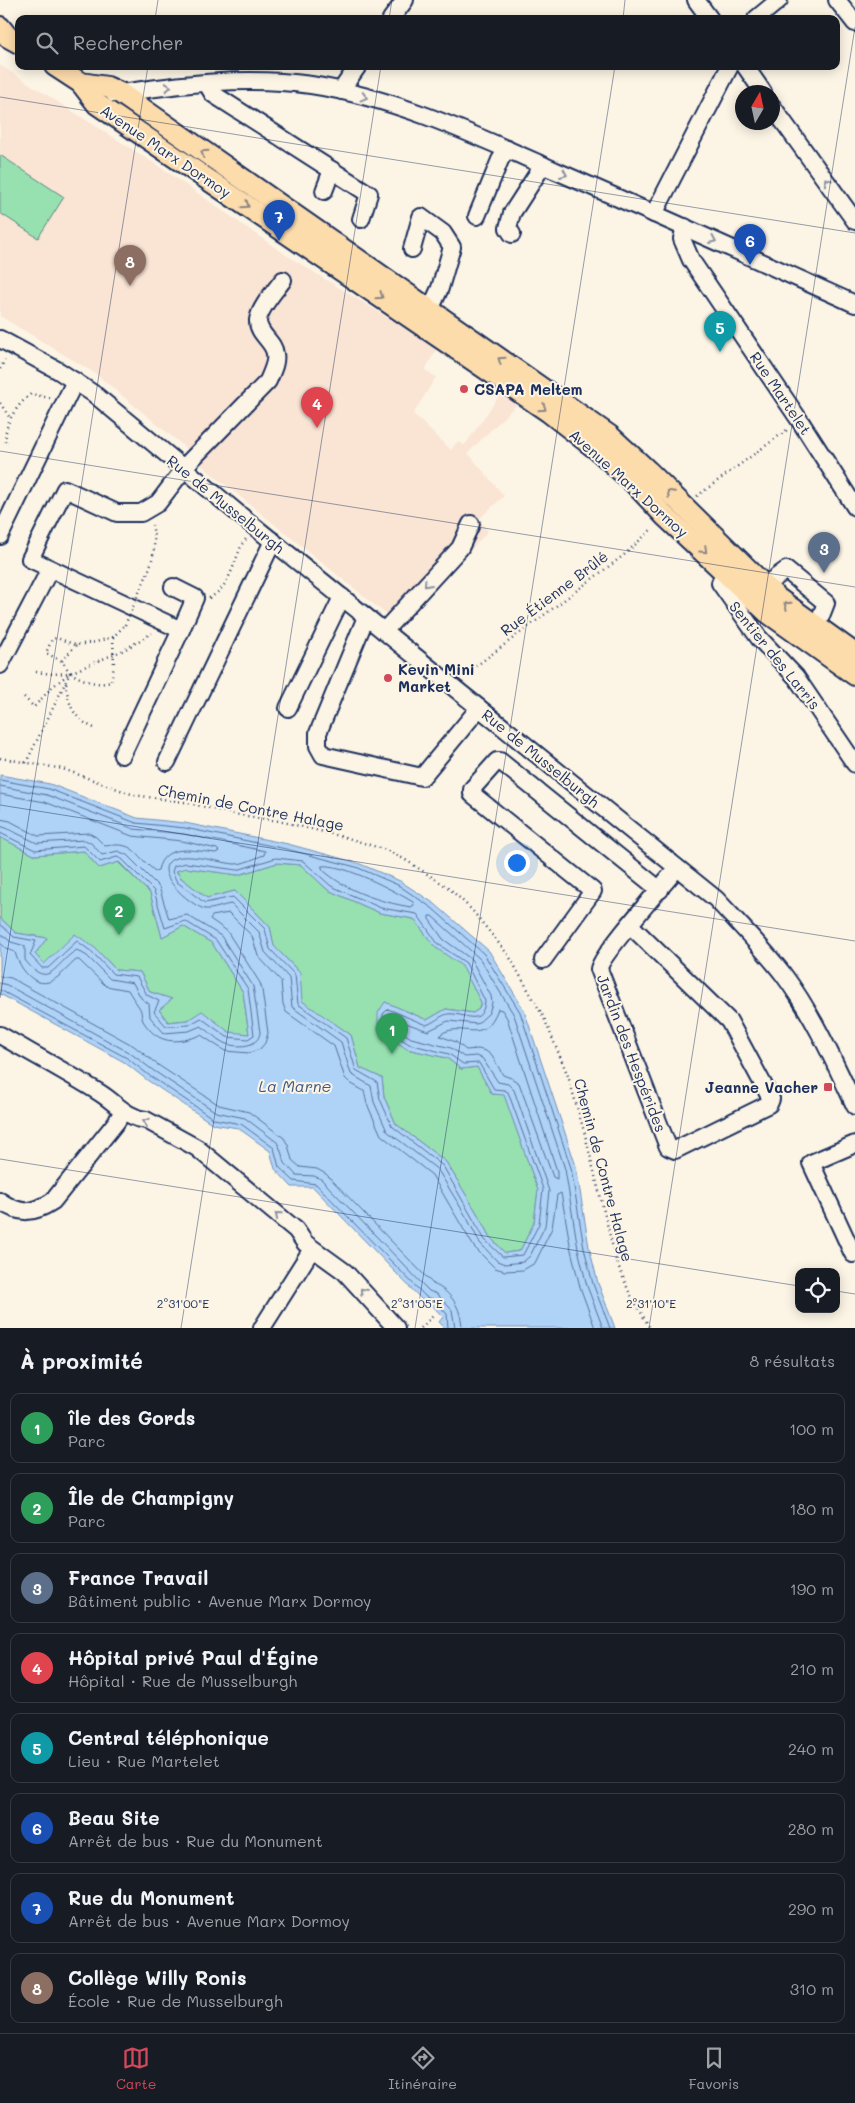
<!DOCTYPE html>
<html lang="fr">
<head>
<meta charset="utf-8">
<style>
  :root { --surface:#171b24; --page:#242831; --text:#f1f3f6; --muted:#9ea1a6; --line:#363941; --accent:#d1495b }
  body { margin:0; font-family:Mali,sans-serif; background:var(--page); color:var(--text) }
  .controls { position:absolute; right:15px; bottom:15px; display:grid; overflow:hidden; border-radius:10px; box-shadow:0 2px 12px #0003 }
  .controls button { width:45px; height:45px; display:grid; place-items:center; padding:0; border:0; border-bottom:1px solid var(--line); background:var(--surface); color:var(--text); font:25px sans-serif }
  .compass { position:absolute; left:735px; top:85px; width:45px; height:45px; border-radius:50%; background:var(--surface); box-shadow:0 2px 12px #0003; rotate:9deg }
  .you { position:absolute; left:516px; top:862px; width:18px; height:18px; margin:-12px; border:4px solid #fff; border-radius:50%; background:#1a73e8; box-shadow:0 0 0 8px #1a73e833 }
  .badge { display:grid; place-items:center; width:32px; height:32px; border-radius:50%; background:var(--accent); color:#fff; font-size:16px; font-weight:700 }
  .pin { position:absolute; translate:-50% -41px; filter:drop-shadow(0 1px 2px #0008) }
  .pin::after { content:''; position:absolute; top:26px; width:18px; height:15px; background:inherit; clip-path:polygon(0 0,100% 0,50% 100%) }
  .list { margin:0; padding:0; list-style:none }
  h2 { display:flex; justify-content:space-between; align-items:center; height:65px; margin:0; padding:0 20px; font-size:21px }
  h2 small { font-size:16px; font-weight:400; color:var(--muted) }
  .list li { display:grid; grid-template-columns:32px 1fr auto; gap:15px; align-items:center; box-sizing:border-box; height:70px; margin:0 10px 10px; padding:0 10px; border:1px solid var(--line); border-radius:10px }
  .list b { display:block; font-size:19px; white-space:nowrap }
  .list p { margin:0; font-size:16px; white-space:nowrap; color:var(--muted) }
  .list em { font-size:16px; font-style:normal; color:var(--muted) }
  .icon { flex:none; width:28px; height:28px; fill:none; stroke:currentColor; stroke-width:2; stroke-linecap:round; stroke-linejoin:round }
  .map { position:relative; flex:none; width:855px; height:1328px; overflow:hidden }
  .search { position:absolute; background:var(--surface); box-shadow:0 2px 12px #0003; left:15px; right:15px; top:15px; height:55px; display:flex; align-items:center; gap:12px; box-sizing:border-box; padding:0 18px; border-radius:10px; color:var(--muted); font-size:19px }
  .sheet { height:705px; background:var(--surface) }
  nav { display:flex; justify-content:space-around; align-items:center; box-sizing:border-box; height:70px; border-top:1px solid var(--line); background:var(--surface); font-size:14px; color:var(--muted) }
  nav a { display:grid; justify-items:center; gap:2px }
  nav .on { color:var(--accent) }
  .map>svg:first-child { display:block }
  .built { fill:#fae4d4 }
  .green { fill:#97e0af; stroke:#598886 }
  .water { fill:#afd2f7; stroke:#7491ba; fill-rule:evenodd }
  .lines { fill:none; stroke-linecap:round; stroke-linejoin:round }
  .shore { stroke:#56709b; stroke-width:1 }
  .minor-casing { stroke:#1b2f5e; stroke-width:20 }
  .major-casing { stroke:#1b2f5e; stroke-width:24 }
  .path { stroke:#1b2f5e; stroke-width:2.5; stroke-dasharray:1 4; stroke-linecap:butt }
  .minor { stroke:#fcf5e5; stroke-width:16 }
  .major { stroke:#fddcac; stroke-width:20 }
  .path-bridge { stroke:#1b2f5e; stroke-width:2.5; stroke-dasharray:1 4; stroke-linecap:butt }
  .oneway { stroke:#8c92a2 }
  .oneway2 { stroke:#8c8685 }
  .ticks { fill:none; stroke:#1b2f5e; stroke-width:1; stroke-opacity:0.45 }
  .poi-dot { fill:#d1495b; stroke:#fcf5e5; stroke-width:2 }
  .labels { text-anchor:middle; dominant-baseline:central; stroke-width:4; stroke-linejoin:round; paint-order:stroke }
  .street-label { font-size:15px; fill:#1b2f5e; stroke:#fcf5e5 }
  .poi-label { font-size:15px; font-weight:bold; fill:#1b2f5e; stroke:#fcf5e5; text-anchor:start }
  .water-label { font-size:16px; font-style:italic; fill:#405884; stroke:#fcf5e5 }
  .ticks-label { font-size:12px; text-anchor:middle; fill:#1b2f5e; stroke:#fcf5e5; stroke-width:4; stroke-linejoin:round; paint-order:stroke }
</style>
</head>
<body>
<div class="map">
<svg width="855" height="1328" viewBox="0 0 855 1328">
  <rect width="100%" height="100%" fill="#fcf5e5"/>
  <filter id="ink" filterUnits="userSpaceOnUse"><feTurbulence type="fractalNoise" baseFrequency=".02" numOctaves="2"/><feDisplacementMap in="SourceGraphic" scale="10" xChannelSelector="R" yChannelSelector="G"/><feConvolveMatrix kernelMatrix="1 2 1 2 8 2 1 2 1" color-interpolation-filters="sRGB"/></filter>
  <g filter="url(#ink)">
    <!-- built -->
    <path class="built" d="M0 65 163 169 286 255 437 348 425 370 436 377 413 414 451 450 457 442 465 445 501 393 517 404 468 453 504 496 479 519 488 531 402 627 187 454V449L96 374 0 316Z"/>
    <!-- green -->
    <g class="green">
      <path d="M0 155 64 197 38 238 0 213Z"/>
      <path d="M0 837 34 855 84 851 99 868 118 862 150 893 162 937 183 926 212 943 243 992 249 1034 229 1033 202 1012 188 1020 168 1022 159 1010 171 999 150 992 140 972 116 970 95 948 44 964 35 954 47 938 16 933 0 918Z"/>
      <path d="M277 863 301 865 328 890 380 913 414 919 435 947 462 965 481 1002 479 1009 473 1013 446 1009 427 1020 385 1002 407 1049 447 1058 461 1069 477 1067 492 1094H504L538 1190 534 1223 520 1251 505 1253 489 1236 477 1213 446 1162 396 1124 384 1097 382 1078 360 1068 351 1035 301 1001 300 973 274 946 270 927 235 891 207 898 181 878 176 870 186 868 238 875Z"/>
    </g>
    <!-- water -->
    <path class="water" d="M0 775 50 784 137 818 185 823 288 844 358 863 400 881 435 904 489 951 524 1010 576 1166 589 1247 598 1283 615 1328H445L439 1322 443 1317 430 1303 427 1305 313 1187H292L275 1169 270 1151 238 1128 213 1124 147 1080 124 1062 0 994V918L16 933 47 938 35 954 44 964 75 934 95 948 116 970 140 972 150 992 172 999 159 1010 168 1022 188 1020 202 1011 229 1032 249 1034 243 992 212 943 183 926 162 937 150 893 119 862 99 868 84 851 34 855 0 837ZM277 863 301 865 328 890 380 913 414 919 435 947 462 966 481 1002 479 1009 473 1013 446 1009 427 1020 385 1002 378 1013V1030L407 1049 447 1058 461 1069 477 1067 492 1094 504 1095 538 1190 534 1223 520 1251 505 1253 489 1236 477 1213 446 1162 396 1124 384 1097 382 1078 360 1068 351 1035 302 1001 300 973 274 946 270 927 235 891 207 898 181 878 176 871 186 868 238 875Z"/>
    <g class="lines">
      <!-- shore -->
      <g class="shore">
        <path d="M0 780 49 789 136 823 185 828 286 849 356 867 398 885 432 908 484 954 520 1012 571 1168 584 1248 593 1284 610 1328"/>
        <path d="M0 786 47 795 134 829 184 834 265 851 264 855C255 858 244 864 235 864 219 863 179 849 168 863 157 878 194 907 205 909 213 910 223 905 231 904L259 932 265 952 289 978 292 1007 341 1042 351 1074 371 1086 374 1102 387 1131 438 1170 467 1218 480 1243 497 1261 505 1264 523 1262 530 1256 545 1226 549 1191 514 1090 508 1084 498 1082 482 1058 476 1056 464 1057 451 1048 411 1038 389 1023 390 1019 392 1018 428 1031 448 1021 477 1024 489 1013 492 1003 491 996 471 959 443 939 429 919V916H432L480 959 514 1015 565 1169 578 1249 587 1286 603 1328"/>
        <path d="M0 794 45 802 132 836 182 841 217 849 219 851 216 853C195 851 164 842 158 870L155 871C133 854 136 841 105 846L96 837 89 833 38 836 10 821 0 819"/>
        <path d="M0 826 6 828 37 843 85 840 91 843 102 855 118 851 127 855 159 887 169 919 187 915 221 936 253 986 260 1032C259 1048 236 1048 224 1043 215 1039 209 1030 201 1026L189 1031 164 1033 150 1017 149 1004 141 998 133 983 110 979 87 956 77 950C55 962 50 992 25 960V946L11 942 0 933"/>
        <path d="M0 833 35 850 84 846 100 862 117 857 122 859 154 891 165 928 185 921 216 940 248 989 254 1035 248 1039 227 1037 201 1018 189 1025 166 1026 154 1012 159 1001 147 995 137 977 113 974 92 952 77 941 48 968H42L30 955 36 941 14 937 0 924"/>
        <path d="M276 858 303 861 331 886 381 908 417 914 438 944 466 963 485 1001C482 1029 464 1012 448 1014 441 1015 434 1023 426 1025L388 1009 383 1014V1027L409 1044 449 1054 463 1064 479 1063 494 1089 504 1090 508 1092 543 1189 539 1224 523 1255 503 1257 485 1240 443 1166 392 1126 380 1099 377 1082 356 1070 346 1038 298 1004 295 975 270 949 265 929 233 897 205 903 177 882 172 872 174 866 186 863 237 870Z"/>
        <path d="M322 866C342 863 395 891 413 902L414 905 411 907C380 902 346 891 323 870Z"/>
        <path d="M0 943 7 949 15 952C19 968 36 992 55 979 63 974 69 966 76 960H79L106 986 128 990C132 997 135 1001 139 1007 142 1010 141 1017 143 1021 158 1045 177 1044 201 1035L225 1051 249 1053 260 1049 265 1043 268 1033 262 990 260 983 227 931 210 919 212 916 229 913 252 936 258 956 281 981 283 1004 286 1012 334 1046 345 1078 350 1083 364 1091 367 1104 381 1135 432 1175 474 1247 495 1268 505 1271 523 1270 535 1263 552 1228 557 1195 561 1193 571 1250 580 1287 595 1328"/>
        <path d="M0 976 11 978 134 1046 158 1065 219 1105 249 1112 284 1138 288 1145 292 1160 300 1167 317 1169 326 1174 433 1284C452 1292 461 1308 462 1328"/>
        <path d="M0 983 7 985 130 1053 154 1071 216 1112 245 1118 278 1143 285 1163 296 1175 314 1176 321 1179 429 1291 437 1294 452 1310 455 1328"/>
        <path d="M0 990 127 1058 150 1076 214 1119 241 1124 274 1148 279 1167 294 1181 316 1184 426 1297 433 1299 447 1314 448 1328"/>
        <path d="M498 1009 502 1010 507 1018 557 1171V1179L553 1177 519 1083 511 1078 503 1075 492 1056 486 1051 478 1049 466 1050 456 1042 440 1036 441 1034C463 1020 483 1048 498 1009Z"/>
      </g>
      <!-- minor casing -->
      <g class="minor-casing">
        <g id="minor">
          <path d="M696 0 710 19"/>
          <path d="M837 0 855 23"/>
          <path d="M391 19 405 0"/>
          <path d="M756 19 779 0"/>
          <path d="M745 66 763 92"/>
          <path d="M207 84 213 94 369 194 361 219"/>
          <path d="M342 91 344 86 358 66"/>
          <path d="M114 94C179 84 246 76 311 85 397 98 477 136 556 171 656 214 755 259 855 304"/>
          <path d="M772 106 855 221"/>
          <path d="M324 191 332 170"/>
          <path d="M654 214 730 66"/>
          <path d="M477 216 500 160 507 149"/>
          <path d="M685 227 682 239 691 260 800 421 855 507"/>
          <path d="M512 234 508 228 512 213 543 165"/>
          <path d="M412 249 421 217 443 233 452 247 440 288 430 310"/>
          <path d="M0 339 59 371 94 394 240 515 716 899C739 924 763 948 783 974 813 1014 834 1061 855 1106"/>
          <path d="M0 536 75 381"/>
          <path d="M725 570 720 583 759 638 796 677 855 764"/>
          <path d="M764 586 786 570 826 603 817 626"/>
          <path d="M173 587 195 598 181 630 30 559 65 489 117 513H141L158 503 190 461 268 381C271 373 277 363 275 354 274 341 257 334 258 320 260 307 275 291 283 280"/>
          <path d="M366 617 318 733V746L323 755 422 777 479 708"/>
          <path d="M384 631 460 548 471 524"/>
          <path d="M0 665 50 569"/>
          <path d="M288 708 342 597"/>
          <path d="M122 755 181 630"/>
          <path d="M167 762 273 541"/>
          <path d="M630 925 729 1021 771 1099 769 1104 675 1150 668 1147 599 969C600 956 665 883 677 868"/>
          <path d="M543 960 593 891 472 794V789L497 761H500L660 890"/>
          <path d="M0 1035C33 1054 68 1073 100 1093 116 1103 127 1118 146 1120L197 1148 296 1230 305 1243 345 1272 396 1328"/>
          <path d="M0 1201C20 1215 33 1214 53 1201L117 1121 123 1111"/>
          <path d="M853 1254 811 1163 855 1144"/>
          <path d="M262 1328 312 1249"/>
        </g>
      </g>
      <!-- major casing -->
      <g class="major-casing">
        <g id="major">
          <path d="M0 27 8 37 19 43"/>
          <path d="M55 66 81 83 97 104 549 412 599 451 635 484 665 516 767 612 855 675"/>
          <path d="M81 83 107 87 120 93 610 436 648 471 776 597 855 654"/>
        </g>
      </g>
      <!-- path -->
      <g class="path">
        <path d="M0 369 5 360"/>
        <path d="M0 403 10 418"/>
        <path d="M6 442C3 424 17 405 31 394L50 398"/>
        <path d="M697 496 787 430"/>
        <path d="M141 588C151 567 158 549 152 525"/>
        <path d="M209 598C229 589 234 562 242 544L246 539"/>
        <path d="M62 661 76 645"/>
        <path d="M36 672 53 674 68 673"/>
        <path d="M70 673 62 661 46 653 52 639 57 638 76 645 96 642 113 637 125 625"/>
        <path d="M464 675 624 555 653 528"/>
        <path d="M66 683C68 705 74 719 94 728"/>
        <path d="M24 697 34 707 52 687 70 673 124 650 152 633"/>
        <path d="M0 758 63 769 134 795 184 802 234 814 279 821 348 838 386 850 404 859 449 888 472 910 509 956 544 1018 568 1076 584 1131 616 1260 629 1292 650 1328"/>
        <path d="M26 763 70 673C84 680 95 686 111 682L114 666"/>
        <path d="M421 1328 433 1316"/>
      </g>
      <!-- minor -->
      <use href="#minor" class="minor"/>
      <!-- major -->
      <use href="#major" class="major"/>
      <!-- path-bridge -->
      <g class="path-bridge">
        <path d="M125 625 141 588"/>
        <path d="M113 637 114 666"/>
      </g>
    </g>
    <!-- one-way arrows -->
    <defs><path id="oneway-chevron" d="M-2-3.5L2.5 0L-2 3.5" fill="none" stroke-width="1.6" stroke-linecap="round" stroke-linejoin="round" transform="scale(1.25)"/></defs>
    <g class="oneway">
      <use href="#oneway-chevron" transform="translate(168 87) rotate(-5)"/>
      <use href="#oneway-chevron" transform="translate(364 97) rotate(15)"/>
      <use href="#oneway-chevron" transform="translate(564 174) rotate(24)"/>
      <use href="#oneway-chevron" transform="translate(827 181) rotate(-126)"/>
      <use href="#oneway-chevron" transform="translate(713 240) rotate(24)"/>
      <use href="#oneway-chevron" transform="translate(427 584) rotate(132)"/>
      <use href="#oneway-chevron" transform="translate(146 1122) rotate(-161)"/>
      <use href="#oneway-chevron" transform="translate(278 1215) rotate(-140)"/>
      <use href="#oneway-chevron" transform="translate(363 1291) rotate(-132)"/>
    </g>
    <g class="oneway2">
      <use href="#oneway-chevron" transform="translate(204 153) rotate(-145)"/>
      <use href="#oneway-chevron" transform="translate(246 205) rotate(34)"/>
      <use href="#oneway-chevron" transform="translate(380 296) rotate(35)"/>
      <use href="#oneway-chevron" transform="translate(501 360) rotate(-145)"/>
      <use href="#oneway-chevron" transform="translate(543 408) rotate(35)"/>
      <use href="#oneway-chevron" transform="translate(670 493) rotate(-134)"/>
      <use href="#oneway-chevron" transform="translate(704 550) rotate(44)"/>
      <use href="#oneway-chevron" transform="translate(787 605) rotate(-145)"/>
    </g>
  </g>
  <!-- ticks -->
  <path class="ticks" d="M155 19 158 0M389 19 392 0M623 19 625 0M0 97 855 233M0 451 855 587M0 805 855 941M0 998 148 66M0 1159 799 1286M836 1291 855 1294M181 1328 381 66M415 1328 615 66M649 1328 855 27"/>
  <!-- markers -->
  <g class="poi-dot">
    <circle cx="464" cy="389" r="5"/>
    <circle cx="388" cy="678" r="5"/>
    <rect x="823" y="1082" width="10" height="10" rx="2.5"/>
  </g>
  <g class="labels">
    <!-- street labels -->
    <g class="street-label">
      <text transform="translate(166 151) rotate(34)">Avenue Marx Dormoy</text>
      <text transform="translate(781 393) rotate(56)">Rue Martelet</text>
      <text transform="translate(629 483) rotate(42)">Avenue Marx Dormoy</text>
      <text transform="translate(226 504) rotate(39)">Rue de Musselburgh</text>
      <text transform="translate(554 593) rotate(-37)">Rue Étienne Brûlé</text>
      <text transform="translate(775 655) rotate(51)">Sentier des Larris</text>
      <text transform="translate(541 758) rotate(39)">Rue de Musselburgh</text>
      <text transform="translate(251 807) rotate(11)">Chemin de Contre Halage</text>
      <text transform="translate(632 1053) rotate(69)">Jardin des Hespérides</text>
      <text transform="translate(604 1170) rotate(75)">Chemin de Contre Halage</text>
    </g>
    <!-- poi labels -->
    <g class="poi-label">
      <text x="474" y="389">CSAPA Meltem</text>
      <text x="398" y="669">Kevin Mini<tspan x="398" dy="17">Market</tspan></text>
      <text x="818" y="1087" text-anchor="end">Jeanne Vacher</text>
    </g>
    <!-- water labels -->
    <g class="water-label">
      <text x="295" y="1085">La Marne</text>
    </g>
  </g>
  <g class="ticks-label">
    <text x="183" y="1308">2°31'00"E</text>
    <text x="417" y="1308">2°31'05"E</text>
    <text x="651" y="1308">2°31'10"E</text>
  </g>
</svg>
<div class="controls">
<button><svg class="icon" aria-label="locate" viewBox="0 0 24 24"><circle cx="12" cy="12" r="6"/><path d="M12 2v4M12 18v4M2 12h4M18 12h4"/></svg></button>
</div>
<svg class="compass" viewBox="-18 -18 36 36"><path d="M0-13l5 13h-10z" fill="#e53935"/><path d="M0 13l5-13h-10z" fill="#9ea1a6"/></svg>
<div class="you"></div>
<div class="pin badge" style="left:392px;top:1054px;background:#2e9e5b">1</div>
<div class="pin badge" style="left:119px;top:935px;background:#2e9e5b">2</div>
<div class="pin badge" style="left:824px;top:573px;background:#5c6f8a">3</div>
<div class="pin badge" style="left:317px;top:428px;background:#e0444e">4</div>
<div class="pin badge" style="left:720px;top:352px;background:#0f9aa8">5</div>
<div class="pin badge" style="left:750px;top:265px;background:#1a4fb4">6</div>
<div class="pin badge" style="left:279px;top:241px;background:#1a4fb4">7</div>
<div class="pin badge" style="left:130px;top:286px;background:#8d6e63">8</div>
<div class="search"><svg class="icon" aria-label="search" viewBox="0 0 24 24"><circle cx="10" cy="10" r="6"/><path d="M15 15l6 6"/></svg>Rechercher</div>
</div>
<section class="sheet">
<h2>À proximité<small>8 résultats</small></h2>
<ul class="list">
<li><span class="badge" style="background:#2e9e5b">1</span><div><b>île des Gords</b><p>Parc</p></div><em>100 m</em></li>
<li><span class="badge" style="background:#2e9e5b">2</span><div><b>Île de Champigny</b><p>Parc</p></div><em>180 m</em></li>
<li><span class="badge" style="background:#5c6f8a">3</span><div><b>France Travail</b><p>Bâtiment public · Avenue Marx Dormoy</p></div><em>190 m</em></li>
<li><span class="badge" style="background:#e0444e">4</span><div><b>Hôpital privé Paul d'Égine</b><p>Hôpital · Rue de Musselburgh</p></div><em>210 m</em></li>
<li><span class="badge" style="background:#0f9aa8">5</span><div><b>Central téléphonique</b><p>Lieu · Rue Martelet</p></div><em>240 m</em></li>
<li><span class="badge" style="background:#1a4fb4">6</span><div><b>Beau Site</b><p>Arrêt de bus · Rue du Monument</p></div><em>280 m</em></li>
<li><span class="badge" style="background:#1a4fb4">7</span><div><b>Rue du Monument</b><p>Arrêt de bus · Avenue Marx Dormoy</p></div><em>290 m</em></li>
<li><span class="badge" style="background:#8d6e63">8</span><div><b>Collège Willy Ronis</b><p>École · Rue de Musselburgh</p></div><em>310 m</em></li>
</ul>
</section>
<nav>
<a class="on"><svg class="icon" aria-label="map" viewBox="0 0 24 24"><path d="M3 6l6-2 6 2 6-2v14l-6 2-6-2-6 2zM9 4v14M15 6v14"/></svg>Carte</a>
<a><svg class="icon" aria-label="directions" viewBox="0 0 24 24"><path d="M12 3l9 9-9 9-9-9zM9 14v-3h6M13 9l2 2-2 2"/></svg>Itinéraire</a>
<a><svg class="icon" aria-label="saved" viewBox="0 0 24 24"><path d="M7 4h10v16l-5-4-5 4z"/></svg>Favoris</a>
</nav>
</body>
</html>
